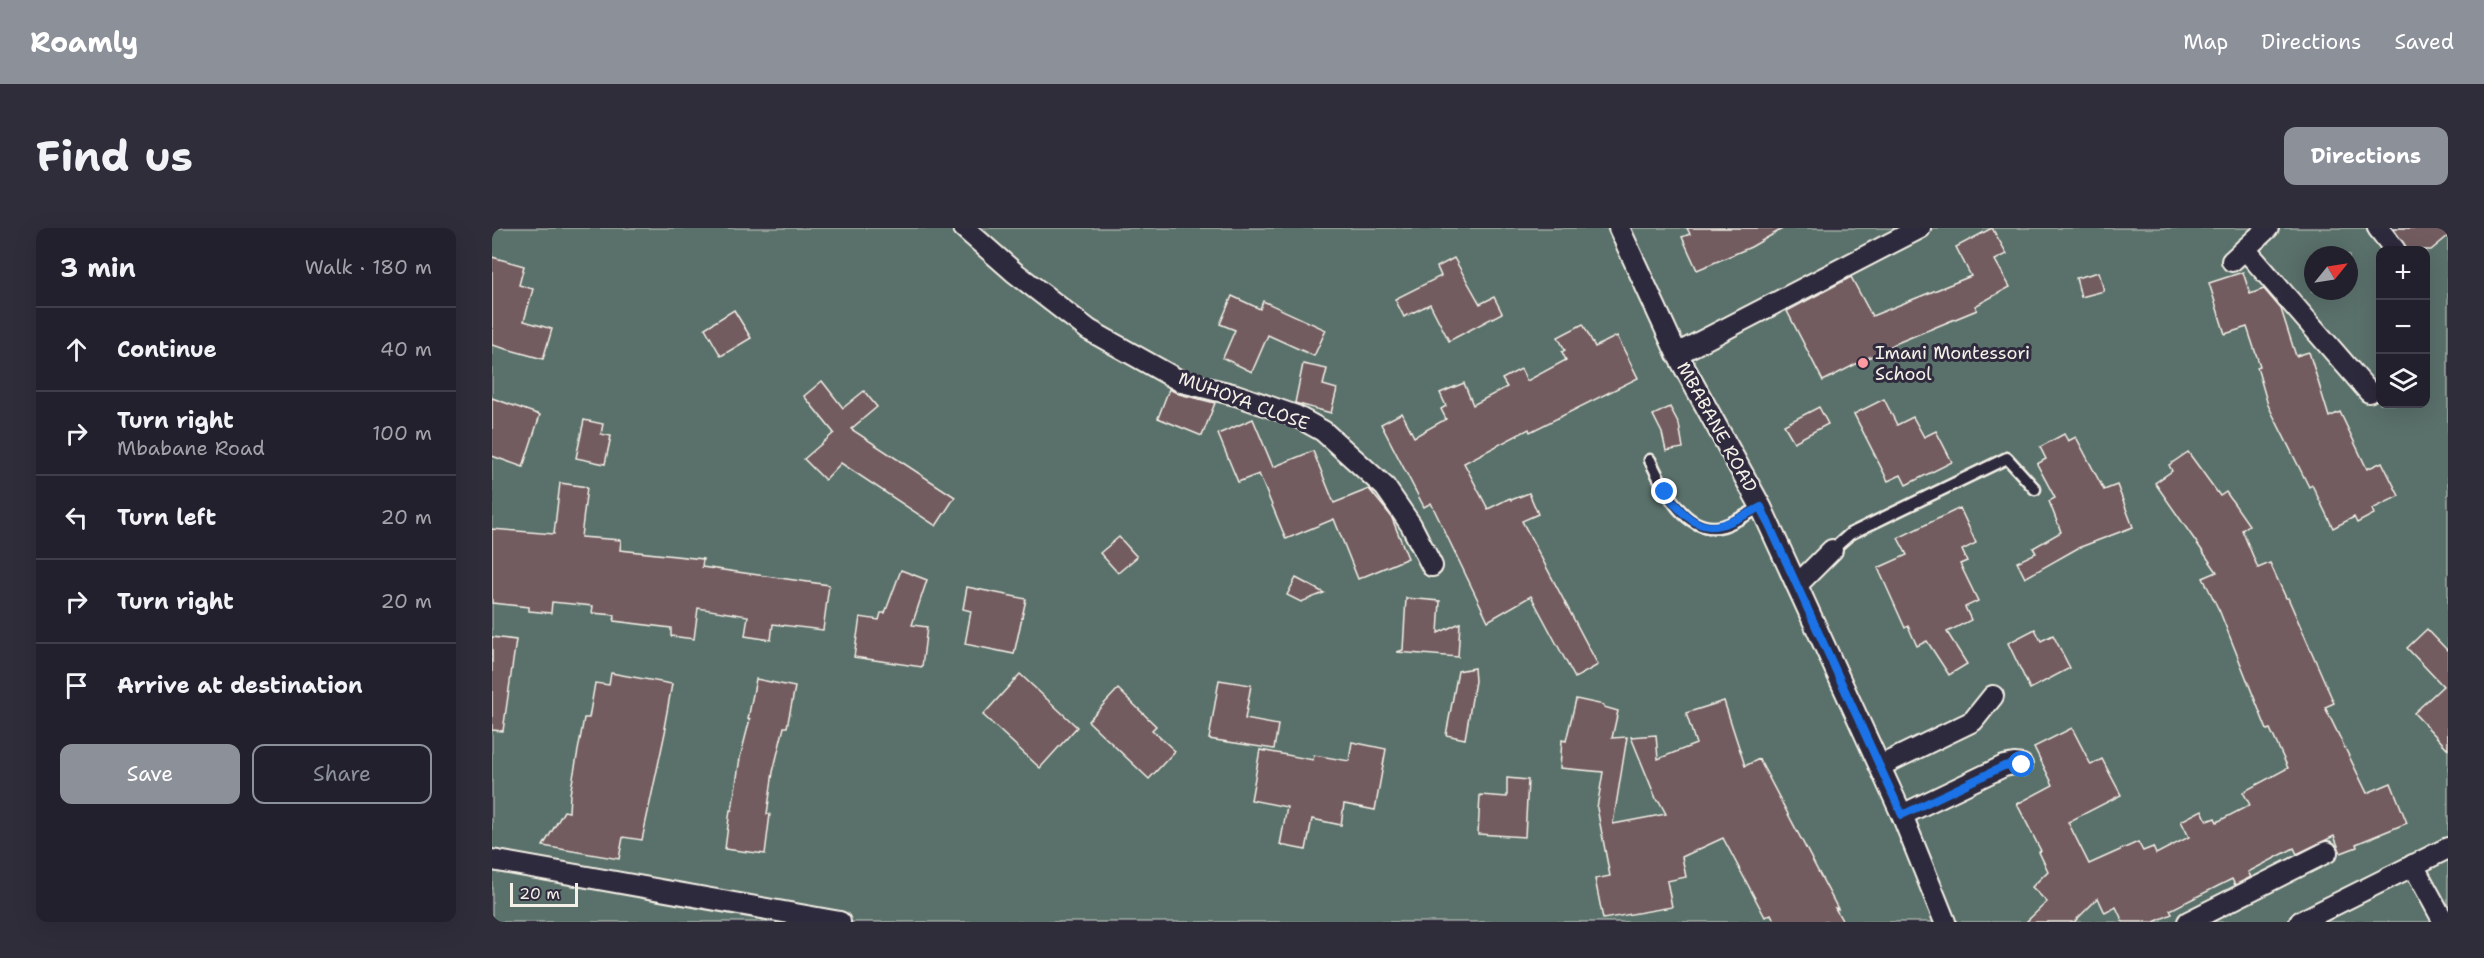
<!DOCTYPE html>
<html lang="en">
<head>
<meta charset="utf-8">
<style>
  :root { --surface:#23202e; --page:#2f2d3a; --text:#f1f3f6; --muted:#a3a3aa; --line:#403e4a; --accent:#8c9099 }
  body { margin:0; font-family:"Shantell Sans",sans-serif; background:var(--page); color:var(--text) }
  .controls { position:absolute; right:18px; top:18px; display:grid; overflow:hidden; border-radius:12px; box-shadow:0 6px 24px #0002 }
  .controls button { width:54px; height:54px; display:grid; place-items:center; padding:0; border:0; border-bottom:2px solid var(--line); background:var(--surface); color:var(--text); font:30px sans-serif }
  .compass { position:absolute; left:1812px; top:18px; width:54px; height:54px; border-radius:50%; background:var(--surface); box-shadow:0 6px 24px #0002; rotate:60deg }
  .scale { position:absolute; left:18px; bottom:15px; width:68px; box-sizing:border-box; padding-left:6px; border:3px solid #f4f1e8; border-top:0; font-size:16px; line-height:21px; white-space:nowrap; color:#f4f1e8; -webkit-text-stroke:4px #2f2a3d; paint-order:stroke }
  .stop { position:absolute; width:18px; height:18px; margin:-14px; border:4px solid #1a73e8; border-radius:50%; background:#fff }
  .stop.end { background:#1a73e8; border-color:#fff; box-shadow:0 2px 6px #0008 }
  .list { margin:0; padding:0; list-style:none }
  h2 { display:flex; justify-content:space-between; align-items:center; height:78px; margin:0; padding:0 24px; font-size:26px }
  h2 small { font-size:20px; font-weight:400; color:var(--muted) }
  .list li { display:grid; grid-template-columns:39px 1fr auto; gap:18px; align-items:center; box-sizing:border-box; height:84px; padding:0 24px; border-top:2px solid var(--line) }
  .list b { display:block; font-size:22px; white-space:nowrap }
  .list p { margin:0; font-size:20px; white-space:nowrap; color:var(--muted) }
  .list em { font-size:20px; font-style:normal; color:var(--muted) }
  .actions { display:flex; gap:12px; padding:18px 24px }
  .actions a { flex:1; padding:14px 0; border:2px solid var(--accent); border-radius:12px; text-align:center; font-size:21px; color:var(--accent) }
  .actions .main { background:var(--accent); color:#fff }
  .icon { flex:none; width:33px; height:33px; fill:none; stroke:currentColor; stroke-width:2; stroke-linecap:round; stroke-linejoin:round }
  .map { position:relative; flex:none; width:1956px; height:694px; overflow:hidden; border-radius:12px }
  header { display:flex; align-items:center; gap:36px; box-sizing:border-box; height:84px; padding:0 30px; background:var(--accent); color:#fff }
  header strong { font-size:28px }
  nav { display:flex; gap:33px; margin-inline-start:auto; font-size:21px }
  .intro { display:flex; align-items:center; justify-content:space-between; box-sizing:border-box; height:144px; padding:0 36px }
  h1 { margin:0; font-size:42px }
  .button { padding:15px 27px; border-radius:12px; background:var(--accent); color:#fff; font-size:21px; font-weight:700 }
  main { display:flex; gap:36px; padding:0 36px }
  aside { flex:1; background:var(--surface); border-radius:12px; box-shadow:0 6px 24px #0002 }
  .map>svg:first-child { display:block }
  .green { fill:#5a706a; stroke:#a7b0a9; stroke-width:1.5; fill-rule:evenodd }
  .building { fill:#725b61; stroke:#f4f1e8; stroke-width:1.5 }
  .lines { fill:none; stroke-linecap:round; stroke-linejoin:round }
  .service-casing { stroke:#f4f1e8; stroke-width:15 }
  .minor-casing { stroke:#f4f1e8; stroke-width:24 }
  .service { stroke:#2f2a3d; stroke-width:10 }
  .minor { stroke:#2f2a3d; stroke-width:20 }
  .route { stroke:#1a73e8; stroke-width:8 }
  .poi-dot { fill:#ff9aa2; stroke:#2f2a3d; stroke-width:2 }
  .labels { text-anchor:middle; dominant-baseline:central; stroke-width:6; stroke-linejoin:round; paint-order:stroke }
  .poi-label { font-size:18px; fill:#f4f1e8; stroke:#2f2a3d; text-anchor:start }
  .street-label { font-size:18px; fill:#f4f1e8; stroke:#2f2a3d }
</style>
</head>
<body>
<header>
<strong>Roamly</strong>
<nav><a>Map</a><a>Directions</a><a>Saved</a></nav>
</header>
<div class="intro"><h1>Find us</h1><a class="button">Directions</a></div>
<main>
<aside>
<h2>3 min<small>Walk · 180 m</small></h2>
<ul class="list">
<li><svg class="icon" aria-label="ahead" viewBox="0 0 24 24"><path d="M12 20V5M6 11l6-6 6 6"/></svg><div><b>Continue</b></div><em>40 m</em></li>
<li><svg class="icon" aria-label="right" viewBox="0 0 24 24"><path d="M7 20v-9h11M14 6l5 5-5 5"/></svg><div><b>Turn right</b><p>Mbabane Road</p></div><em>100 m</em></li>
<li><svg class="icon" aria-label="left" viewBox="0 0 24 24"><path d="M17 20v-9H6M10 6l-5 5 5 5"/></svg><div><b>Turn left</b></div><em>20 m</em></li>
<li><svg class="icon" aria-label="right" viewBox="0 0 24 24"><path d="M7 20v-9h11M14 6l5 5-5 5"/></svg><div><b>Turn right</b></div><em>20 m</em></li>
<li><svg class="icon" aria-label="arrive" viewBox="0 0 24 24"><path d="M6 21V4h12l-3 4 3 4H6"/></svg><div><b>Arrive at destination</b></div></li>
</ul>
<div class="actions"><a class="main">Save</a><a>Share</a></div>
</aside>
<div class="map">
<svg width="1956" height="694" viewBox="0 0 1956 694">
  <rect width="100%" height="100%" fill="#2f2a3d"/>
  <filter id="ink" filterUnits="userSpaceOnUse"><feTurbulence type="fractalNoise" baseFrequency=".0167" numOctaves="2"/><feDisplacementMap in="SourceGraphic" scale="12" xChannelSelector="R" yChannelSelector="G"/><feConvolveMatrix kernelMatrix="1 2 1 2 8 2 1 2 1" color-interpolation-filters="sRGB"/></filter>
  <g filter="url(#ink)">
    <!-- green -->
    <path class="green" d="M0 0H1956V694H0ZM1888 22H1934V176H1888ZM1821 27H1857V63H1821Z"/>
    <!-- building -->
    <g class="building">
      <path d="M1195 0H1292L1259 19 1205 42 1190 9 1198 6Z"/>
      <path d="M1500 0 1515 26 1503 32 1518 59 1483 78 1485 82 1405 115 1331 153 1295 83 1359 49 1380 88 1479 48 1464 19Z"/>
      <path d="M1901 0H1956V8L1939 22H1915Z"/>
      <path d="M0 29 32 38 27 57 41 61 32 93 60 101 51 131 0 117Z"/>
      <path d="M962 30 988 76 1002 69 1010 85 957 113 938 76 912 89 903 71 949 48 945 39Z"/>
      <path d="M1607 44 1612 63 1589 69 1584 50Z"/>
      <path d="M1751 44 1758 66 1772 61 1789 81 1804 128 1817 124 1837 189 1848 184 1875 241 1890 234 1907 268 1880 281 1882 286 1865 295 1862 289 1841 300 1820 257 1817 259 1776 177 1765 139 1768 138 1755 99 1733 106 1717 55Z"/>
      <path d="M740 68 768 81 771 73 834 102 822 128 776 107 760 144 731 130 743 102 728 96Z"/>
      <path d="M242 82 259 110 229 128 213 100Z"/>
      <path d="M1091 96 1103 119 1125 108 1146 150 1038 204 1037 201 972 235 996 281 1018 270 1019 272 1037 265 1046 286 1030 293 1106 437 1083 450 1039 368 996 393 939 275 932 279 889 196 910 185 922 209 954 191 949 181 954 178 948 165 972 155 981 177 1015 159 1010 151 1029 141 1035 153 1074 132 1070 124 1073 122 1066 109Z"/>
      <path d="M811 136 835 141 831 157 845 161 839 185 803 175Z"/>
      <path d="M330 153 351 180 372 163 385 179 359 201 463 269 444 298 349 235 333 252 312 231 342 205 312 168Z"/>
      <path d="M677 161 687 166 723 175 710 208 666 190Z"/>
      <path d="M0 170 48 187 31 239 0 228Z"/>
      <path d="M1392 171 1405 197 1421 189 1432 209 1444 203 1460 234 1414 257 1409 247 1396 253 1362 186Z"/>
      <path d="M1178 179 1187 196 1191 220 1174 223 1170 205 1161 187Z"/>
      <path d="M1327 179 1336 196 1302 214 1292 197Z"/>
      <path d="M761 191 781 239 821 223 842 275 877 261 899 288 916 330 866 351 842 291 794 311 767 246 746 254 726 206Z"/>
      <path d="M92 192 111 196 109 206 119 208 113 236 84 230Z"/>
      <path d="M1572 206 1576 213 1584 209 1612 262 1625 257 1641 299 1586 320 1533 350 1525 334 1544 325 1541 320 1569 304 1557 273 1563 270 1545 236 1554 231 1548 219Z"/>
      <path d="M1696 224 1728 268 1734 264 1757 297 1750 302 1766 340 1778 335 1794 370H1796L1842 475 1833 479 1875 565 1899 555 1915 595 1864 616 1865 619 1849 625 1842 608 1805 626 1802 620 1756 644 1759 649 1743 657 1740 651 1678 682 1680 686 1662 694H1631L1624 679 1613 685 1606 670 1582 694H1534L1555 674 1540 659 1556 643 1547 624 1549 623 1525 576 1561 557 1542 519 1580 500 1599 537 1610 531 1629 567 1576 594 1597 636 1646 614 1651 623 1661 619 1664 626 1697 609 1689 593 1710 582 1715 593 1723 590 1725 594 1758 577 1751 564 1796 540 1778 501 1775 502 1728 384 1711 350 1725 344 1663 255 1680 243 1677 237Z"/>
      <path d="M68 255 95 259 89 309 129 312 128 322 211 331 210 339 337 357 331 402 281 396 279 412 253 408 256 388 206 380 202 411 179 408V400L122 393 123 387 100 385 101 378 60 374 59 385 37 383V379L0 375V301L62 306Z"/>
      <path d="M1468 280 1484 315 1470 322 1475 333 1468 336 1486 373 1473 379 1479 392 1455 404 1475 436 1457 447 1435 413 1425 418 1416 398 1413 400 1386 340 1415 327 1406 310Z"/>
      <path d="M627 309 645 329 626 345 608 325Z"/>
      <path d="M409 342 435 352 420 397 435 399 430 439 362 429 368 389 387 392 389 385H393Z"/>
      <path d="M804 350 832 365 809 374 795 367Z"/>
      <path d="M475 359 534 371 522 426 473 416 479 383 471 381Z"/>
      <path d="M914 370 948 373 946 405 968 395 966 429 905 424 911 422Z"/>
      <path d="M1543 401 1549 413 1561 407 1578 440 1538 461 1516 415Z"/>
      <path d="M1935 401 1956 423V521L1922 485 1951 458 1915 420Z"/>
      <path d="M0 409 24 412 11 503 0 502Z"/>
      <path d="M982 440 983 453 973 511 954 507 966 443Z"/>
      <path d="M119 445 180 456 172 500H174L150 612 131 609 127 631 51 618 72 583 77 584 78 566 92 490H97L103 455 117 457Z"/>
      <path d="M528 446 585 499 548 540 491 487Z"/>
      <path d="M264 451 303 459 295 499H292L281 544 275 586H278L273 626 233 621 238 582H240L248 530 258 491H256Z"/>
      <path d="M727 452 759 457 753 491 786 497 782 521 717 511Z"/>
      <path d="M626 461 664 498 660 502 683 523 657 551 596 493Z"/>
      <path d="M1084 471 1112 477V479L1126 483 1120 510 1135 509 1121 596 1174 586 1167 573H1165L1139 509 1164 507 1166 531 1204 516 1194 485 1232 473 1253 538 1267 531 1346 681 1343 680 1351 694H1283L1279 686 1273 689 1231 610 1190 629 1194 649 1175 653 1180 679 1111 691 1103 651 1118 648 1105 580 1111 544 1068 540 1070 512 1074 513Z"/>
      <path d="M860 514 894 521 883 582 852 576 849 597 820 591 814 622 788 617 795 579 759 572 768 522 821 532 822 527 857 533Z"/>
      <path d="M1015 550 1036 552 1033 609 986 606 988 567 1015 569Z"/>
    </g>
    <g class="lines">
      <!-- service casing -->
      <g class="service-casing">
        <g id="service">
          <path d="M1158 232C1171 259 1193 308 1231 298 1244 294 1257 285 1269 279"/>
          <path d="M1340 322 1358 306 1515 230 1543 261"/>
        </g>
      </g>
      <!-- minor casing -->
      <g class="minor-casing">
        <g id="minor">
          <path d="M472 0 522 44 597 102 690 154 744 167 804 188 831 203 893 259 919 297 940 338"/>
          <path d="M1127 0 1185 126 1269 279 1410 587 1453 694"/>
          <path d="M1886 0 1903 22"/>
          <path d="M1753 21 1877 164"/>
          <path d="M1740 33 1776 0"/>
          <path d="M1185 126 1428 0"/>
          <path d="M1305 357 1340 322"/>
          <path d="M1388 538 1481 493 1501 468"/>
          <path d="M1410 587 1512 538 1522 536 1530 537"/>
          <path d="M0 632 348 694"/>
          <path d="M1921 637 1952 694"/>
          <path d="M1696 694 1835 624"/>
          <path d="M1808 694 1956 620"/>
        </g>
      </g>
      <!-- service -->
      <use href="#service" class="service"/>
      <!-- minor -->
      <use href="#minor" class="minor"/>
    </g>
  </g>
  <g class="lines" filter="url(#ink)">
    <!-- route -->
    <path class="route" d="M1173 264C1209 311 1222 303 1269 279L1410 587 1512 538 1522 536 1530 537"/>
  </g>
  <!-- markers -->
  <circle class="poi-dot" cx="1371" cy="135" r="6"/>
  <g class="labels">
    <!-- poi labels -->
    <g class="poi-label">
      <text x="1383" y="125">Imani Montessori<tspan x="1383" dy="21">School</tspan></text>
    </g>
    <!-- street labels -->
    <g class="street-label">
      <text transform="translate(752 173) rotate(20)">MUHOYA CLOSE</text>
      <text transform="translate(1225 199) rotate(61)">MBABANE ROAD</text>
    </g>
  </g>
</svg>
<div class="controls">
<button>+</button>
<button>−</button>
<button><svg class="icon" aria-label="layers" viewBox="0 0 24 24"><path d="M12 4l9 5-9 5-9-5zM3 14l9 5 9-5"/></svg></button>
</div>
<svg class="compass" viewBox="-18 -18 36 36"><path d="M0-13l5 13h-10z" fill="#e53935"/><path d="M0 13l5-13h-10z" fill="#a3a3aa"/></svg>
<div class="scale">20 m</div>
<div class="stop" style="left:1530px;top:537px"></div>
<div class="stop end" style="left:1173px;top:264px"></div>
</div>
</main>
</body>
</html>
